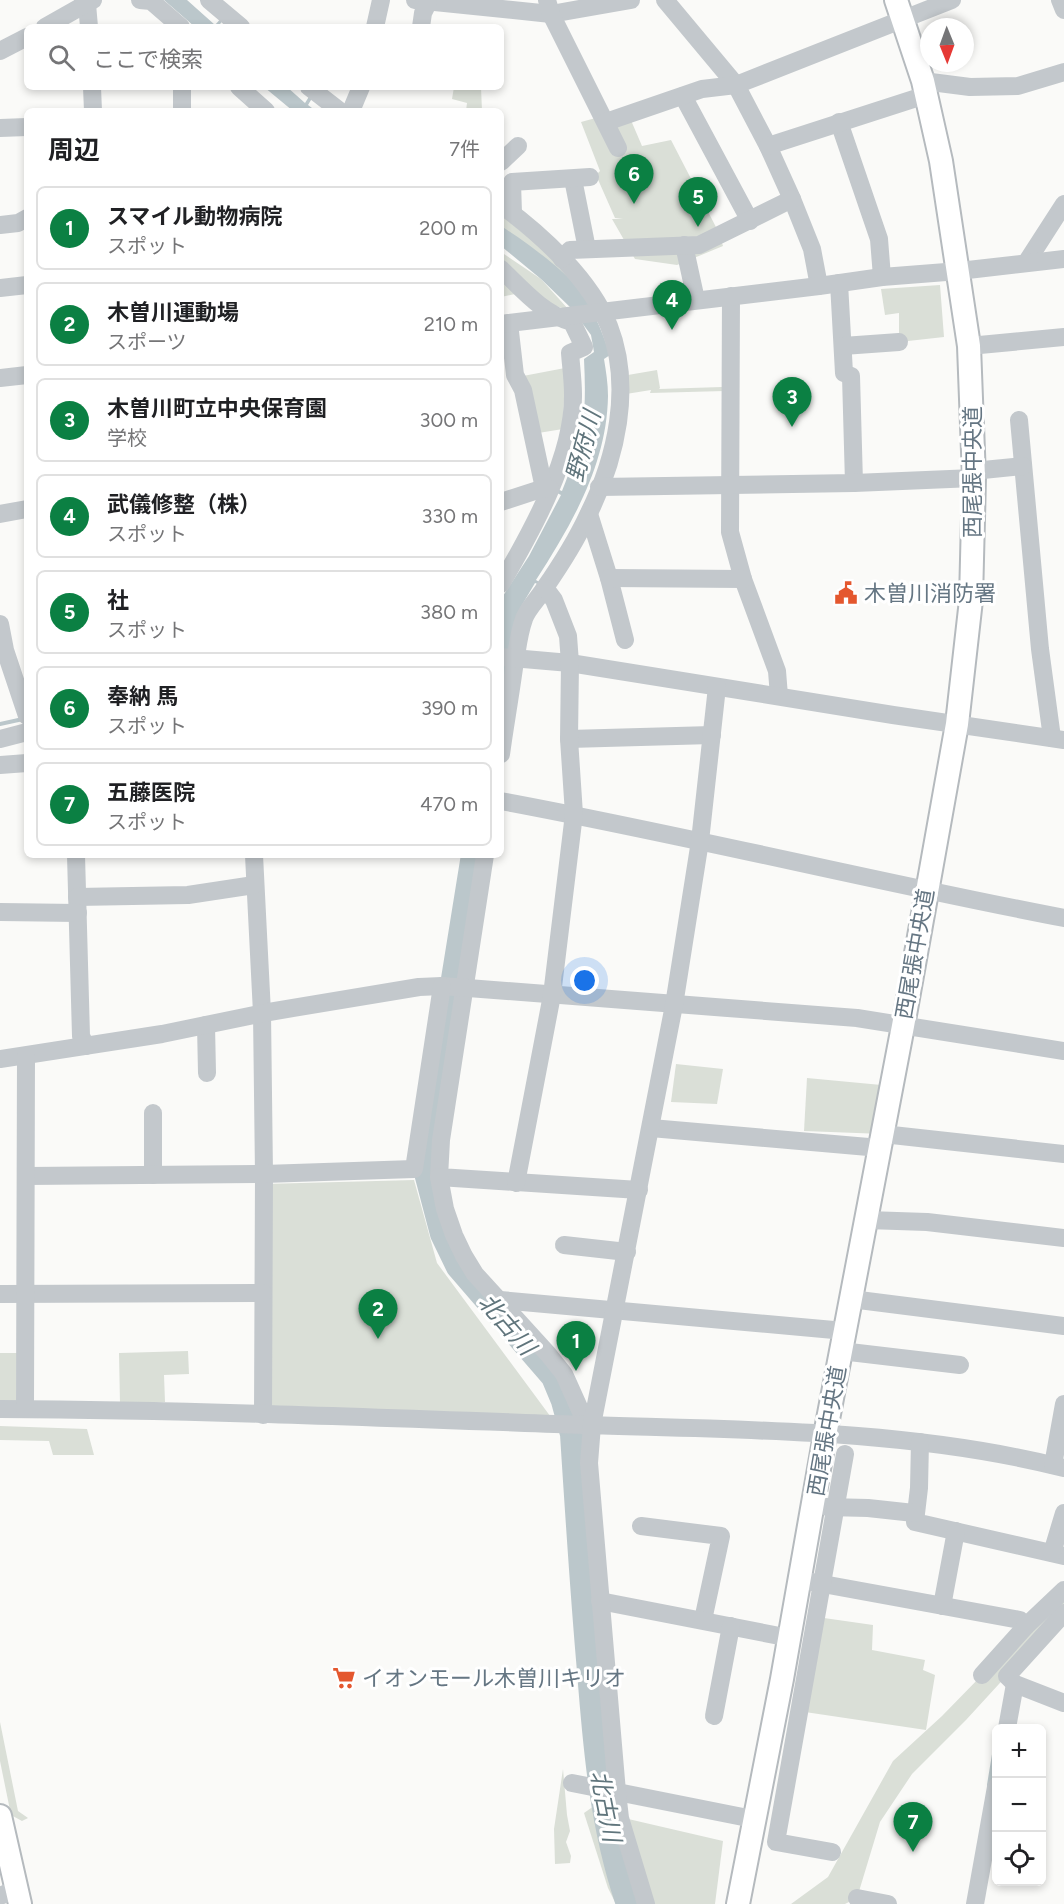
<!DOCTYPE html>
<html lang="ja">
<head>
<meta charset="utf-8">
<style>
  :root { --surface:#fff; --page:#f6f6f6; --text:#202124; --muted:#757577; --line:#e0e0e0; --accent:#0b8043 }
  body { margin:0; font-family:Figtree,"Noto Sans JP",sans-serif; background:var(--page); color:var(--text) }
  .controls { position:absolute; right:18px; bottom:18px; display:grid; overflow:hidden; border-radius:9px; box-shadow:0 3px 9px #0003 }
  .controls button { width:54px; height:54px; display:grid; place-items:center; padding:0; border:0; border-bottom:2px solid var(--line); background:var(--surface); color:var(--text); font:30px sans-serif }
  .compass { position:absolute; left:920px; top:18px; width:54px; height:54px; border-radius:50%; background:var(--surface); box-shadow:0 3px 9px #0003; rotate:179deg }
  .you { position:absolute; left:585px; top:981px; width:21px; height:21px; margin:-15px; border:4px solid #fff; border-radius:50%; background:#1a73e8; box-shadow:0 0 0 9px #1a73e833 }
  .badge { display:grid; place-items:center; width:39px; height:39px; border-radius:50%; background:var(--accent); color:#fff; font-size:20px; font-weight:700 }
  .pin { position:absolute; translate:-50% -50px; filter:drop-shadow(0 2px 3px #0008) }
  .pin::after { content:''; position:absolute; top:32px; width:21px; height:18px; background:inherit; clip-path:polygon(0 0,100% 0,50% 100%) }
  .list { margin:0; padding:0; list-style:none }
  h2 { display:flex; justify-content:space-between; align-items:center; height:78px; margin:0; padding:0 24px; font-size:26px }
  h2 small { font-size:20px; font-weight:400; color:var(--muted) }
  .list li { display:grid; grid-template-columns:39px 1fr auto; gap:18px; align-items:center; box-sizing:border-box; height:84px; margin:0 12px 12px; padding:0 12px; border:2px solid var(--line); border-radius:9px }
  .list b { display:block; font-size:22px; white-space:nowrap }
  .list p { margin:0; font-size:20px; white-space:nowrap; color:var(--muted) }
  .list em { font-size:20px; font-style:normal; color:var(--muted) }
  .icon { flex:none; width:33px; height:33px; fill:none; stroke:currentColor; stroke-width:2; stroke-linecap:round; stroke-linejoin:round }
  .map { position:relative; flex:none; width:1064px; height:1904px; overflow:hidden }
  .search { position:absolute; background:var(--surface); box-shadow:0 3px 9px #0003; left:24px; top:24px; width:480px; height:66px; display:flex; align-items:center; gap:15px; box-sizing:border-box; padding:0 21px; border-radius:9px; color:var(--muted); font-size:22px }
  .panel { position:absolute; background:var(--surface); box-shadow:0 3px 9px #0003; left:24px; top:108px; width:480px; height:750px; border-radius:9px }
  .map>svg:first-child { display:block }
  .green { fill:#dadfd7 }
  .water { fill:#bbc7cb }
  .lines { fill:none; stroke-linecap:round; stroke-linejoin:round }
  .stream { stroke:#bbc7cb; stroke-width:4 }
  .river { stroke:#bbc7cb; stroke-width:24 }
  .major-casing { stroke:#b5babe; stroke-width:26 }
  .minor { stroke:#c3c8cc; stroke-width:18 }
  .major { stroke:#fff; stroke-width:22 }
  .labels { text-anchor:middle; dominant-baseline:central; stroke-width:6; stroke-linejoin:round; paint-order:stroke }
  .street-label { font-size:22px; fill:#657683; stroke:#fff }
  .poi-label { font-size:22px; fill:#657683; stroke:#fff; text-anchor:start }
  .water-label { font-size:24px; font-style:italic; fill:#60757c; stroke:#fff }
</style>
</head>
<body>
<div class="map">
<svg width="1064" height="1904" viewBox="0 0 1064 1904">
  <rect width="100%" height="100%" fill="#fafaf8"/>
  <!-- green -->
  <g class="green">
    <path d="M454 87H481L482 111H466L467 103 452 99Z"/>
    <path d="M614 113 630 118 642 146 671 140 718 231 723 246 677 265 635 259 612 219H623L615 218 596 175 600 171 581 122Z"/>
    <path d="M501 215 563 265 596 309 501 226Z"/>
    <path d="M501 252 541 279 569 310 515 294 501 297Z"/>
    <path d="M940 285 944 337 899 342V313L885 315 881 289Z"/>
    <path d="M565 368 563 429 532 434 523 376Z"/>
    <path d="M657 370 660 388 659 389 722 387V374H725V391L650 393 651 390 626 394 622 376Z"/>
    <path d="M676 1064 723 1069 717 1104 671 1102Z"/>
    <path d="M807 1078 892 1086 883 1134 804 1131Z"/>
    <path d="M414 1180 437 1263 556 1424 263 1415 264 1184Z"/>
    <path d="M188 1351 189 1374 164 1375 165 1402 120 1404 119 1353Z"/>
    <path d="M0 1353H17L16 1401H0Z"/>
    <path d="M0 1426 87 1429 94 1455H53L49 1441 0 1440Z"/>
    <path d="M1064 1596V1613L966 1720 912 1774 880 1822 857 1898 845 1904H791L828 1877 893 1761 942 1716 982 1675Z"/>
    <path d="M817 1617 873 1625 872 1650 925 1660 923 1670 935 1675 926 1730 805 1712Z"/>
    <path d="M0 1722 18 1811 28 1818 22 1821 11 1815 0 1761Z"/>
    <path d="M563 1769 567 1815 570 1831 566 1842 571 1856 570 1863 555 1864 554 1829Z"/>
    <path d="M594 1806 622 1904H616L608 1888 584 1813Z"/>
    <path d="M624 1818 723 1841 715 1904H650Z"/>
  </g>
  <!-- water -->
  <g class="water">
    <path d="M164 0H187L215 25 223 16 225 17 218 27H195Z"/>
    <path d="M264 87H287L305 103 312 92 314 95 308 105 316 111H293Z"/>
    <path d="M501 226C523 240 562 268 578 288 593 308 602 331 610 355L604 359C606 371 608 384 608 396 607 464 572 524 536 580L541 583 540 585 535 583 522 605 501 718V649L503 630 501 628V599L529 556 561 495 553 491 554 488 562 491C570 471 578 450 582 429 586 406 585 382 584 359L594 352 591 335 571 308 541 279 501 246Z"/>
  </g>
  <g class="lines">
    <!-- stream -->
    <g class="stream">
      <path d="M0 724 23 719"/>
      <path d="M989 1785 996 1742"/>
    </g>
    <!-- river -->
    <path class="river" d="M473 855 427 1140 426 1173 442 1234 458 1267 553 1377 563 1401 572 1434C577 1513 582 1592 589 1671 595 1750 602 1829 628 1904"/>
    <!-- major casing -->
    <g class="major-casing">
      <g id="major">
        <path d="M0 1816 20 1904"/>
        <path d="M738 1904 782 1679 825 1435 903 1026 957 724 971 600 974 478 969 346 941 161 923 81 896 0"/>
      </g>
    </g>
    <!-- minor -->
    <g class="minor">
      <path d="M83 0 87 4 89 27"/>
      <path d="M140 0 151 1 181 27"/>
      <path d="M209 0 241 27"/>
      <path d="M415 0 551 14 631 0"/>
      <path d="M547 0 551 14 618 148"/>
      <path d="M665 0 736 85 768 146 792 199 812 249 819 286"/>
      <path d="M1060 0 1064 10"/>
      <path d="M45 27 93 0"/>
      <path d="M375 27 381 0"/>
      <path d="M421 27 423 13 428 3"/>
      <path d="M0 51 27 37"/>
      <path d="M923 81 970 87 1018 86 1064 72"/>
      <path d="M92 87 93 111"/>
      <path d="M239 87 266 111"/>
      <path d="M309 87 340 111"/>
      <path d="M683 96 750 221"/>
      <path d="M182 111V87"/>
      <path d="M351 111 361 87"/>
      <path d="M606 122 702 89 736 85 952 0"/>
      <path d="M839 122 879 239 882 277"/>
      <path d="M0 128 27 127"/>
      <path d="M768 146 926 95"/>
      <path d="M501 162 518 146"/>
      <path d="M573 179 587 249"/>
      <path d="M501 205C541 234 590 279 609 326 633 387 616 459 588 515 576 541 560 566 544 589 538 599 527 609 524 619 518 635 517 653 514 668 510 697 505 725 501 754"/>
      <path d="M513 213 512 182 590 177"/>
      <path d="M0 225 18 223 27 218"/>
      <path d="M684 245 696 300"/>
      <path d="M562 259 570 250 699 245 792 199"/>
      <path d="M1026 263 1064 204"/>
      <path d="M501 269C523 290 543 314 572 322L584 347 570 353C571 366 573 381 573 394 574 456 532 531 501 584"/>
      <path d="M839 283 844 373 851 376 854 483"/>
      <path d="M0 288 27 285"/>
      <path d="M731 296 730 532 743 579 777 671 779 696"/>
      <path d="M509 323 515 375 523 390 544 488"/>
      <path d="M501 324 819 286 882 277 959 271 1064 259"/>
      <path d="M843 346 899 342"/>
      <path d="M969 346 1064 337"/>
      <path d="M0 378 27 375"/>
      <path d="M1019 420 1040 649 1052 738"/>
      <path d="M973 471 1023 466"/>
      <path d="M599 487 854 483 974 478"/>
      <path d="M501 502 544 488 550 489"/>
      <path d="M0 514 27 509"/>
      <path d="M589 514 609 578 625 640"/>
      <path d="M609 578 743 579"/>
      <path d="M0 624 5 650 27 716"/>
      <path d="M501 657 570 663 893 715 1064 740"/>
      <path d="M0 739 27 732"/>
      <path d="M569 739 712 735"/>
      <path d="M0 765 27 763"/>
      <path d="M501 801C690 836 876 882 1064 918"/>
      <path d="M76 855 81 1036 86 1046"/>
      <path d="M254 855 262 1013 264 1174 263 1415"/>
      <path d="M485 855 441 1140 439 1177 639 1190"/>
      <path d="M77 897 188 895 254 885"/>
      <path d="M0 912 78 913"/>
      <path d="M206 1025 207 1073"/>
      <path d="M0 1059 162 1034 269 1012 419 987 442 986 857 1018 1064 1051"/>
      <path d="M651 1128 880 1148"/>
      <path d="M883 1134 1064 1154"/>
      <path d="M153 1175V1113"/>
      <path d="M27 1176 264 1174 414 1169 442 986"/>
      <path d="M439 1177 445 1209 454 1235 464 1256 475 1274 548 1354 564 1374 581 1412"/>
      <path d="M516 1183 552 995 574 814 569 739 570 663 568 636 554 600 545 588"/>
      <path d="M867 1220 927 1222 1064 1238"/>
      <path d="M564 1245 627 1252"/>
      <path d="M0 1294 263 1293"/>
      <path d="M851 1299 1064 1326"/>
      <path d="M500 1300 845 1331"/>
      <path d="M841 1351 960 1365"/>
      <path d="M0 1409C195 1410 390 1418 584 1425 743 1430 909 1429 1064 1468"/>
      <path d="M25 1409 26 1056"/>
      <path d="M920 1442 919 1488 915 1522 1064 1556"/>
      <path d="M1053 1465 1064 1404"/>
      <path d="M827 1507 868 1508 914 1513"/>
      <path d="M641 1526 721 1536 703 1620"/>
      <path d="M1052 1553 1064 1513"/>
      <path d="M812 1582 1020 1620 1026 1626"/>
      <path d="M600 1601 790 1638"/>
      <path d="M942 1606 956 1531"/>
      <path d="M1064 1613 1007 1676 1015 1684 1064 1703"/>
      <path d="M982 1675 1026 1626 1064 1590"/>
      <path d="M714 1716 731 1626"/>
      <path d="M1007 1728 1015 1684"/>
      <path d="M572 1783 753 1819"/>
      <path d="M832 1852 776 1842 845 1454"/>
      <path d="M0 1896 16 1889"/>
      <path d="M857 1898 888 1904"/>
      <path d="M646 1904 620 1818 617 1792 589 1463 592 1425 674 1005 700 841 717 687"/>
      <path d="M975 1904 996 1787"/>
    </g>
    <!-- major -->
    <use href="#major" class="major"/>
  </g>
  <!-- icons -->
  <defs>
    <g id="civic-bare" transform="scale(1.8)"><path d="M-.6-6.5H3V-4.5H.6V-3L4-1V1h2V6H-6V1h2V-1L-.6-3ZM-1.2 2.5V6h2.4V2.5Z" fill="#e4572e" stroke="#fff" stroke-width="2.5" paint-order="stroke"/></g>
    <g id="supermarket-bare" transform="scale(1.8)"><path d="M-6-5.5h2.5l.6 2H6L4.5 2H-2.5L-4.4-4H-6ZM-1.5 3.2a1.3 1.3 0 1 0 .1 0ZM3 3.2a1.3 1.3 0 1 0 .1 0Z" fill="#e4572e" stroke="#fff" stroke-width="2.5" paint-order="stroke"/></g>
  </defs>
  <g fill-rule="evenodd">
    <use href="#civic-bare" x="846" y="593"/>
    <use href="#supermarket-bare" x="344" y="1678"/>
  </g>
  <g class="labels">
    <!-- street labels -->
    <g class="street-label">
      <text transform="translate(972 472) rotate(-90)">西尾張中央道</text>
      <text transform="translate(915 954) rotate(-80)">西尾張中央道</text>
      <text transform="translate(827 1431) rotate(-80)">西尾張中央道</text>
    </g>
    <!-- poi labels -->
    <g class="poi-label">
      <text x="864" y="593">木曽川消防署</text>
      <text x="362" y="1678">イオンモール木曽川キリオ</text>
    </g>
    <!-- water labels -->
    <g class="water-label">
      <text transform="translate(583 446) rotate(-75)">野府川</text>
      <text transform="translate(507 1324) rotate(49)">北古川</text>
      <text transform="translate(606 1806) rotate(79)">北古川</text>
    </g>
  </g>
</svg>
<div class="controls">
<button>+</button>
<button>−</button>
<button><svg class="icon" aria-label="locate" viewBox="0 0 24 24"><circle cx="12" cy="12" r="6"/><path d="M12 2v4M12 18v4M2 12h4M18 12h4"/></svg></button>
</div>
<svg class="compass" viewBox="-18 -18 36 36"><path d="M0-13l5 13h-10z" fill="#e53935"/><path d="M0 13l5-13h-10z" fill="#757577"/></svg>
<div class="you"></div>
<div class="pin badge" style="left:576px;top:1371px">1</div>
<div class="pin badge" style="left:378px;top:1339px">2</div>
<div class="pin badge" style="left:792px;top:427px">3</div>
<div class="pin badge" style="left:672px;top:330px">4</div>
<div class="pin badge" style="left:698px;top:227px">5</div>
<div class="pin badge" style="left:634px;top:204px">6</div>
<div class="pin badge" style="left:913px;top:1852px">7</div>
<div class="search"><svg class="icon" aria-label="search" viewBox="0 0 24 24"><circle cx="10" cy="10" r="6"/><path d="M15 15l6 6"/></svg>ここで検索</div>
<section class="panel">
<h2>周辺<small>7件</small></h2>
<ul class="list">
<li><span class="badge">1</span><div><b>スマイル動物病院</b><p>スポット</p></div><em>200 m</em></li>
<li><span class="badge">2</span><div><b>木曽川運動場</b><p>スポーツ</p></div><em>210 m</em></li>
<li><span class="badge">3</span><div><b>木曽川町立中央保育園</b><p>学校</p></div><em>300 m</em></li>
<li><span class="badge">4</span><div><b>武儀修整（株）</b><p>スポット</p></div><em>330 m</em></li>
<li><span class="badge">5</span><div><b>社</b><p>スポット</p></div><em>380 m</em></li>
<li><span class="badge">6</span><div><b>奉納 馬</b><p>スポット</p></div><em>390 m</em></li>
<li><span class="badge">7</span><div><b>五藤医院</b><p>スポット</p></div><em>470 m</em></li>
</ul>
</section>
</div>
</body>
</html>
